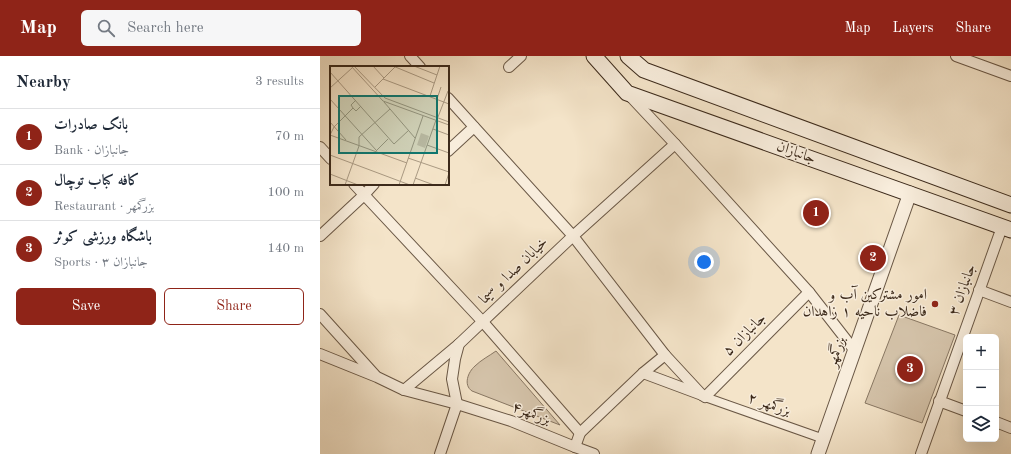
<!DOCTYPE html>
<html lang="en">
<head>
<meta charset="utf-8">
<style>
  :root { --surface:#fff; --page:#f6f6f7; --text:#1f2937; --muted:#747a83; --line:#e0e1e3; --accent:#8f2418 }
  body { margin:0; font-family:"Old Standard TT",Amiri,serif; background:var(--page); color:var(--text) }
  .controls { position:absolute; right:12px; bottom:12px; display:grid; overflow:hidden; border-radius:6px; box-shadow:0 4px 16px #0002 }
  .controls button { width:36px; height:36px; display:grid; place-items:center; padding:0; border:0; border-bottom:1px solid var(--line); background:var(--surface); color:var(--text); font:20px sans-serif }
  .you { position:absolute; left:384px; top:206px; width:14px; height:14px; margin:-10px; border:3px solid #fff; border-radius:50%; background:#1a73e8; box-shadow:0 0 0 6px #1a73e833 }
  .badge { display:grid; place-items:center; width:26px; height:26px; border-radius:50%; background:var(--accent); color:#fff; font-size:13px; font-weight:700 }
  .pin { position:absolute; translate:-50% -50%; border:2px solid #fff; box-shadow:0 1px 4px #0006 }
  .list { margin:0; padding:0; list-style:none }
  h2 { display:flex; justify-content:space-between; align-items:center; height:52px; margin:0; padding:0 16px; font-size:17px }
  h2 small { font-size:13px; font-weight:400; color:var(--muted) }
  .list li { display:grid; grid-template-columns:26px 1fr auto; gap:12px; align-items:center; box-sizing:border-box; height:56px; padding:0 16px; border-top:1px solid var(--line) }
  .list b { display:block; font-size:15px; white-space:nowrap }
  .list p { margin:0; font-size:13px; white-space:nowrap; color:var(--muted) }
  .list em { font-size:13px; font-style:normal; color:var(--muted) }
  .actions { display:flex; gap:8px; padding:12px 16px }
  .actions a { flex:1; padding:9px 0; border:1px solid var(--accent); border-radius:6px; text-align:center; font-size:14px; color:var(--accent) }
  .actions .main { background:var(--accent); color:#fff }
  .icon { flex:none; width:22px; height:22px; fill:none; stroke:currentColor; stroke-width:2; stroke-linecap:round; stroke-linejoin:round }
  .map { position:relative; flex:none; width:691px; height:398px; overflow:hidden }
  header { display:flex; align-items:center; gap:24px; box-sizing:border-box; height:56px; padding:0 20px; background:var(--accent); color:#fff }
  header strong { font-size:19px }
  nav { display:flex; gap:22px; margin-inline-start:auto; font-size:14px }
  .search { width:280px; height:36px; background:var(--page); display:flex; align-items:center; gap:10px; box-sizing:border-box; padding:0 14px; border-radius:6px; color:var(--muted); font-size:15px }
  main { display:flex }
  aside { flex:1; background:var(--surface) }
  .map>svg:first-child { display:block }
  .green { fill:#d5c4ab; stroke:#887763 }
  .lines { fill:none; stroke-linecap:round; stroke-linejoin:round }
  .pedestrian-casing { stroke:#6a5846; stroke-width:10 }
  .minor-casing { stroke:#6a5846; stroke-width:12 }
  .tertiary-casing { stroke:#6a5846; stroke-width:15 }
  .secondary-casing { stroke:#3c2a1b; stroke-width:17 }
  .pedestrian { stroke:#f8eddc; stroke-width:8 }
  .minor { stroke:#f8eddc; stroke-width:10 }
  .tertiary { stroke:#f8eddc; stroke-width:13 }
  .secondary { stroke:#f8eddc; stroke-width:15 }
  .poi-dot { fill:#8f2418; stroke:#f8eddc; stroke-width:1.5 }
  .labels { text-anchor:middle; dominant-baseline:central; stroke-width:3; stroke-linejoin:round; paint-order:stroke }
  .street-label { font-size:15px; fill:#3c2a1b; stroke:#f8eddc }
  .poi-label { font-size:15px; fill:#3c2a1b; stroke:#f8eddc; text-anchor:end }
  .inset-road { fill:none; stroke:#aa9a83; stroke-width:1 }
  .view { fill:#0f766e; fill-opacity:0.15; stroke:#0f766e; stroke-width:2 }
  .inset-edge { fill:none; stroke:#3c2a1b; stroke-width:2 }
</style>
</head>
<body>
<header>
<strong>Map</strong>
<div class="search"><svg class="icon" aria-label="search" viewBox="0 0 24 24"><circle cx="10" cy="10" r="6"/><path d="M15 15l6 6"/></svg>Search here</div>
<nav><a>Map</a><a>Layers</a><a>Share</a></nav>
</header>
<main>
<aside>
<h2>Nearby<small>3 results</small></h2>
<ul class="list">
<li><span class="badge">1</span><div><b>بانک صادرات</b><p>Bank · جانبازان</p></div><em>70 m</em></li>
<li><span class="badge">2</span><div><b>کافه کباب توچال</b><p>Restaurant · بزرگمهر</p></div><em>100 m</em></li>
<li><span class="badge">3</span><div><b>باشگاه ورزشی کوثر</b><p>Sports · جانبازان ۳</p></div><em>140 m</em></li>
</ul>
<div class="actions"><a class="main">Save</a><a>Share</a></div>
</aside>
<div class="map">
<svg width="691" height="398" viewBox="0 0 691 398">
  <rect width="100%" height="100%" fill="#f4e4c9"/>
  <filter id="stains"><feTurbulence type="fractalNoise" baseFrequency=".005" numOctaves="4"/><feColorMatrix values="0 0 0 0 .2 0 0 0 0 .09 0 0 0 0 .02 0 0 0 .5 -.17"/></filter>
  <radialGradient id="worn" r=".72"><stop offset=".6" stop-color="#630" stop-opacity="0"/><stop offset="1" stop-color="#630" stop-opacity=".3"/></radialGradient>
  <!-- green -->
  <g class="green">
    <path d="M579 259 635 279 602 367 545 347Z"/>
    <path d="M176 295 240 369 152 335C143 329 148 316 155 310 161 304 169 300 176 295Z"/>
  </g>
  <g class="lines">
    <!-- pedestrian casing -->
    <g class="pedestrian-casing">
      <path id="pedestrian" d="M385 341 504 383"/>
    </g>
    <!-- minor casing -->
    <g class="minor-casing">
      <g id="minor">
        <path d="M90 0 100 11"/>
        <path d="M636 0 691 20"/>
        <path d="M189 11 201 0"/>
        <path d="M310 40 355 88 489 236 535 295"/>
        <path d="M128 42 253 180 345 299 382 339"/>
        <path d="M0 91 11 103"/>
        <path d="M128 95 154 71"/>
        <path d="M34 128 163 266 260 377"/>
        <path d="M0 180 44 139 54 128"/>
        <path d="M659 234 691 246"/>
        <path d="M0 258 55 319"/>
        <path d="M0 298 57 321 84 334 137 348 191 365 255 391 274 398"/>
        <path d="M323 317 382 339 385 341 489 236"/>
        <path d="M84 334 139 288"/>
        <path d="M619 345 646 355"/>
        <path d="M676 366 691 372"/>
        <path d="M255 391 260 377 323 317 345 299"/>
        <path d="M120 398 137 348 132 323 135 303 139 288 253 180 355 88"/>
        <path d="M601 398 682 171"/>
      </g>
    </g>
    <!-- tertiary casing -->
    <g class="tertiary-casing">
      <path id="tertiary" d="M498 398 590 137"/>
    </g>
    <!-- secondary casing -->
    <g class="secondary-casing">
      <g id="secondary">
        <path d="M274 0 307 37 691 174"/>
        <path d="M308 0 324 14 691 149"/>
      </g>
    </g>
    <!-- pedestrian -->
    <use href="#pedestrian" class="pedestrian"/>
    <!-- minor -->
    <use href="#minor" class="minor"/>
    <!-- tertiary -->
    <use href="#tertiary" class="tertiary"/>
    <!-- secondary -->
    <use href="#secondary" class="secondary"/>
  </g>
  <!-- markers -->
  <circle class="poi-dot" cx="615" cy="248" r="4"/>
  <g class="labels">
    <!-- street labels -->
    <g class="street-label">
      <text transform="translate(476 97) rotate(20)">جانبازان</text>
      <text transform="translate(194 215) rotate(-44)">خیابان صدا و سیما</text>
      <text transform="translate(643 234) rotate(-70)">جانبازان ۳</text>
      <text transform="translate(425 279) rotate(-45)">جانبازان ۵</text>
      <text transform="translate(517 296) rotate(-71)">بزرگمهر</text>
      <text transform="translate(449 349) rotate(19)">بزرگمهر ۲</text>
      <text transform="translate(211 358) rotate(21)">بزرگمهر۴</text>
    </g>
    <!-- poi labels -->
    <g class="poi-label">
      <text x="607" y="239">امور مشترکین آب و<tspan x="607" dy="17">فاضلاب ناحیه ۱ زاهدان</tspan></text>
    </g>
  </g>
  <!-- overview -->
  <g transform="translate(10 10)">
    <rect width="119" height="119" fill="#f4e4c9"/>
    <path d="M91 67 99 70 95 82 87 79Z" fill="#d5c4ab"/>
    <path class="inset-road" d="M21 0 53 35 119 59M24 0 55 32 119 56M43 0 54 12M63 0 104 17M84 0 107 9M0 6 64 78M53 13 119 38M45 21 66 0M0 22 22 2M100 30 110 0M0 33 46 84M107 33 111 21M26 34 21 39 23 42 26 45 31 40M54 36 85 72M108 51 118 25M0 56 16 74M103 63 119 69M0 69 77 97M0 69 4 61 23 42M64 78 79 64M97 79 119 87M46 85 58 73M0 89 80 119M78 92 119 106M0 108 28 119M85 112 104 119M15 119 29 80V71L60 43M69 119 93 50M83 119 106 54M115 119 119 107"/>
    <path class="view" d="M9 30H107V87H9Z"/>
    <rect width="119" height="119" class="inset-edge"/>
  </g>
  <rect width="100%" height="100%" filter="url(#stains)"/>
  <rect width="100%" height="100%" fill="url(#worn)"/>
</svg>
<div class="controls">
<button>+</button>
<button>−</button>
<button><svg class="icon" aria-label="layers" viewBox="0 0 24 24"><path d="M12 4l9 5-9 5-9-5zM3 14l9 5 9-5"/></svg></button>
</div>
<div class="you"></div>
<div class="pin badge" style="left:496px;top:157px">1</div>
<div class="pin badge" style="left:553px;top:202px">2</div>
<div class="pin badge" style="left:590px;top:313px">3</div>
</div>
</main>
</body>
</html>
